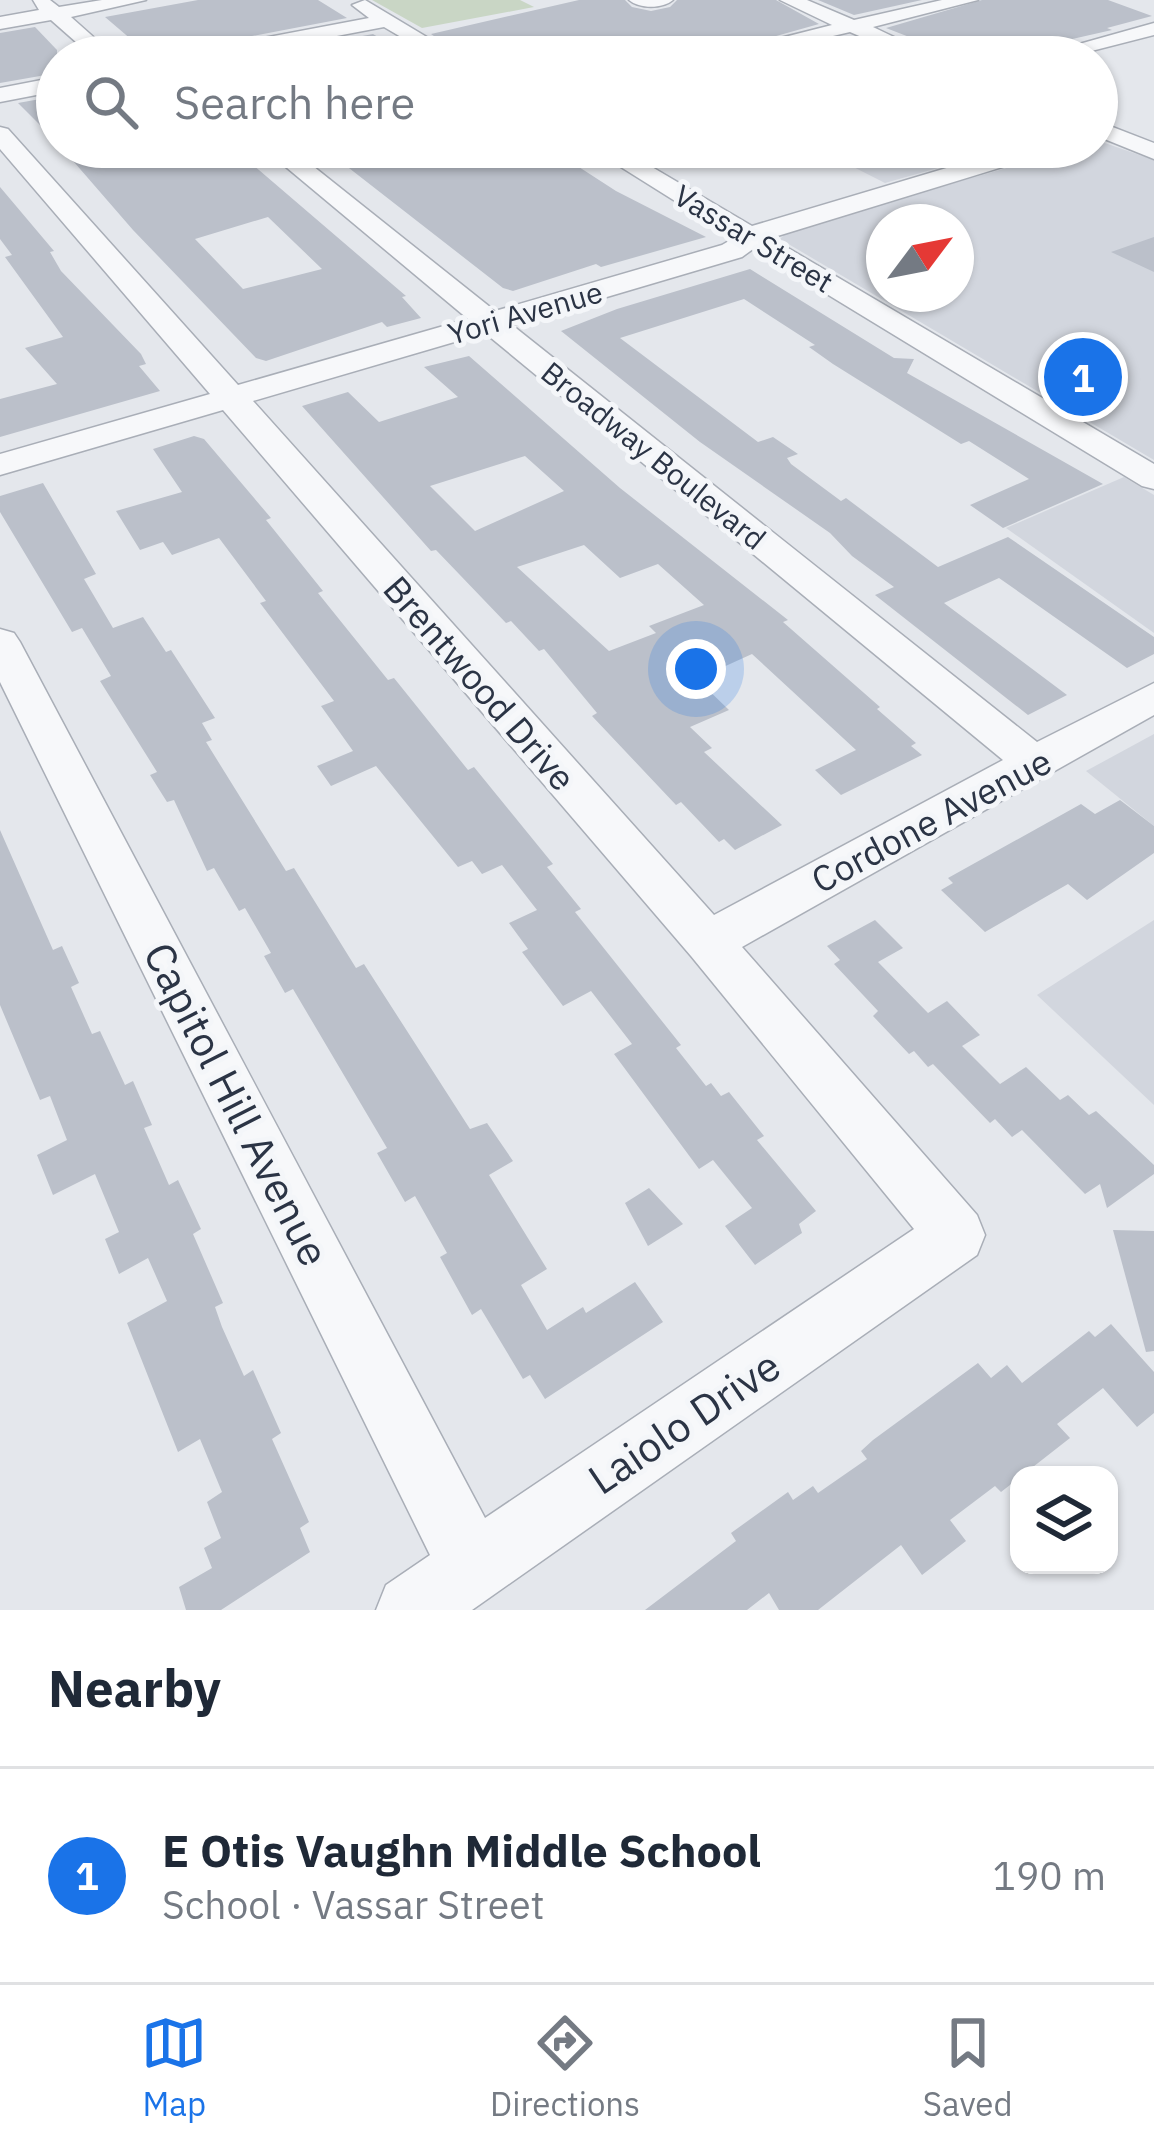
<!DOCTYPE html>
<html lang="en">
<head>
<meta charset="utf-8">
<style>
  :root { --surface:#fff; --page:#f6f6f7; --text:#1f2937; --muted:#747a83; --line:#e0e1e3; --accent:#1a73e8 }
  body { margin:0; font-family:"IBM Plex Sans",sans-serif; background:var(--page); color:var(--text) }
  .controls { position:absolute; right:36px; bottom:36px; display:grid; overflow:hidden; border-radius:24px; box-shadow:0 3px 9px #0004 }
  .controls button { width:108px; height:108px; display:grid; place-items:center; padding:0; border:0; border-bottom:3px solid var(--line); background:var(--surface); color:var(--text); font:60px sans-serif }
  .compass { position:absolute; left:866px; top:204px; width:108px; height:108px; border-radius:50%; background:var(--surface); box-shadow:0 3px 9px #0004; rotate:58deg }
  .you { position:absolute; left:696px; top:669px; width:42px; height:42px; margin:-30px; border:9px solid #fff; border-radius:50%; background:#1a73e8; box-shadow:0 0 0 18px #1a73e833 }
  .badge { display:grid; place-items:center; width:78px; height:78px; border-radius:50%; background:var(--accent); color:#fff; font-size:39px; font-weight:700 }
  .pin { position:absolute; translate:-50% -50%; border:6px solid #fff; box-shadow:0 3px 12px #0006 }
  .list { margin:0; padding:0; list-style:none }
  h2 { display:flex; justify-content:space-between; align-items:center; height:156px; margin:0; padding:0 48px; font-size:51px }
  h2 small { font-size:39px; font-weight:400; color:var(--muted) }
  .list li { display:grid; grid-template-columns:78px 1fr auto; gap:36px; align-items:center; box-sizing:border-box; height:216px; padding:0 48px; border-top:3px solid var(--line) }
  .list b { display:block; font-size:45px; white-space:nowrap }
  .list p { margin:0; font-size:39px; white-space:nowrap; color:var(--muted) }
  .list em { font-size:39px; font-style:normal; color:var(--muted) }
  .icon { flex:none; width:66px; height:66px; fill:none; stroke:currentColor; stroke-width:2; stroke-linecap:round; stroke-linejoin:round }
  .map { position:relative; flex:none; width:1154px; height:1610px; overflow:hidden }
  .search { position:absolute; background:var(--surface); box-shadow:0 3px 9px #0004; left:36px; right:36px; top:36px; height:132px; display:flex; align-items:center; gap:30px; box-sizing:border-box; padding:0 42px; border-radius:66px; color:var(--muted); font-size:45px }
  .sheet { height:372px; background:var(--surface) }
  nav { display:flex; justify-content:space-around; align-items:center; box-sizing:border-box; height:168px; border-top:3px solid var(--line); background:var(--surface); font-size:33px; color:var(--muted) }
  nav a { display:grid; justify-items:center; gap:6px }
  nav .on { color:var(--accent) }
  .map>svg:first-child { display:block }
  .built { fill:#d2d6de; fill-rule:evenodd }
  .green { fill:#c9d6c5 }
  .building { fill:#bbc0ca; fill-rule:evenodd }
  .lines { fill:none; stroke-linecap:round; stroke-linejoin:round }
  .minor-casing { stroke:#a9aeb7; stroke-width:3 }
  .minor { fill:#f7f8fa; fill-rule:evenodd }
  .labels { text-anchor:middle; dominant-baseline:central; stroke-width:10; stroke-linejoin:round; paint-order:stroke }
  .far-street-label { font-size:30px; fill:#2b3445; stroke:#f4f6f9 }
  .street-label { font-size:36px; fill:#2b3445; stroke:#f4f6f9 }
  .near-street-label { font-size:42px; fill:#2b3445; stroke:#f4f6f9 }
</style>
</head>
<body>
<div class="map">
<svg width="1154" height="1610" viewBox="0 0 1154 1610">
  <rect width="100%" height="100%" fill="#e4e7ec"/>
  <!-- built -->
  <g class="built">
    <path d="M1099 141 1154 160V460L780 239 789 230 1080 147H1097ZM884 222H956V294H884Z"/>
    <path d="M814 147H1012L885 183Z"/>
    <path d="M1124 477 1154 495V633L1006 528Z"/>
    <path d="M1154 734V826L1086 771Z"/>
    <path d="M1154 920V1105L1037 995Z"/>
  </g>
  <!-- green -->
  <path class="green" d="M372 0H520L534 7 422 28Z"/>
  <!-- building -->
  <g class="building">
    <path d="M198 0H318L347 18 194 47 181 57H170L169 49 146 52 105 17Z"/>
    <path d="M579 0H625L632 7 651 11 670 7 677 0H776L819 24 701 57H464L431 34Z"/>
    <path d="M818 0H922L854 15Z"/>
    <path d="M982 0H1108L1152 16 1107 28 1112 30 993 57H961L886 28Z"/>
    <path d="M35 27 57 50V73L0 83V33Z"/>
    <path d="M373 34 388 43 398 41 426 57H251Z"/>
    <path d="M850 37 893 55 763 57Z"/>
    <path d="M57 96V142L18 103Z"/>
    <path d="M61 147H183L184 154 232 147 406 296 402 297 421 318 387 327 382 322 266 361 256 358 133 230ZM268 217 322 269 243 289 195 239Z"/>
    <path d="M322 147H548L616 191 706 237 601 267 596 264 513 291 503 288Z"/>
    <path d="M0 187 54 251 50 252 61 271 141 354 146 364 139 366 160 391 0 437V399L57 384 25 348 63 337 5 257 12 255 0 239Z"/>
    <path d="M1154 237V272L1111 252Z"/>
    <path d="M750 269 894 358 914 359 907 373 1103 484 1003 528 970 505 1029 479 969 441 961 444 833 364 809 347 815 345 744 299 620 338 758 442 773 437 798 454 787 458 791 464 841 501 846 498 938 567 1008 537 1154 637V654L1127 668 999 578 944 603 1067 695 1028 715 875 595 894 587 852 556 830 533 700 442 561 331 617 309Z"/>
    <path d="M469 356 620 488 788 620 783 622 880 707 877 709 916 743 911 746 922 755 841 795 815 770 856 750 752 654 697 679 729 710 690 727 712 748 704 752 782 825 735 850 724 839 719 842 681 802 676 805 592 716 597 713 544 649 539 651 511 621 506 623 436 550 431 551 302 406 348 392 379 422 458 397 424 367ZM525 456 564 491 475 531 430 486ZM584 545 620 578 658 564 704 605 649 626 656 633 609 651 517 567Z"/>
    <path d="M194 436 204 439 271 518 266 520 323 591 318 593 388 680 394 678 468 770 474 767 553 864 547 867 581 909 575 912 681 1045 676 1048 706 1086 711 1083 721 1096 729 1092 764 1136 757 1140 816 1211 799 1224 802 1233 755 1265 725 1226 752 1208 713 1160 699 1169 614 1054 632 1044 591 991 563 1006 522 952 528 949 509 923 537 910 502 865 482 874 472 861 458 867 376 766 331 786 317 766 353 751 321 706 334 701 260 603 266 601 219 538 172 555 163 542 140 550 116 511 182 492 153 449Z"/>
    <path d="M43 483 96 574 84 579 113 628 143 617 166 652 171 650 215 718 202 723 212 740 206 742 286 871 294 868 356 968 364 964 470 1129 487 1123 513 1161 489 1175 547 1269 521 1285 547 1330 583 1307 586 1313 635 1282 663 1322 545 1399 530 1375 523 1379 481 1309 472 1315 440 1257 447 1253 415 1196 405 1202 377 1153 387 1148 293 989 285 993 264 956 271 953 245 908 239 911 214 868 207 871 174 800 167 802 150 775 157 772 100 681 111 676 82 628 72 632 0 512V496Z"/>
    <path d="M1120 800 1154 826V853L1087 900 1068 884 985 932 941 890 953 883 948 878 1081 804 1095 814Z"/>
    <path d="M0 830 53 950 62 946 79 983 71 987 92 1034 100 1031 125 1085 133 1081 152 1125 144 1128 169 1185 178 1180 201 1229 193 1234 223 1303 215 1307 222 1327 244 1376 253 1370 281 1433 272 1439 309 1522 300 1528 310 1552 221 1610H186L179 1587 212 1568 204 1548 221 1538 207 1502 222 1492 200 1439 178 1452 127 1323 167 1301 148 1258 119 1274 105 1239 119 1232 95 1174 53 1195 37 1155 67 1140 50 1096 40 1100 0 1005Z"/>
    <path d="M875 920 903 948 878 962 928 1013 947 1001 980 1035 962 1046 1000 1084 1026 1067 1060 1100 1068 1095 1089 1115 1096 1111 1154 1165V1174L1107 1208 1100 1184 1085 1194 1022 1130 1012 1137 995 1119 990 1123 933 1064 928 1067 914 1051 909 1054 873 1016 878 1011 834 964 840 960 827 946Z"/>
    <path d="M649 1188 683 1224 648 1246 625 1203Z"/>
    <path d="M1113 1230 1154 1231V1351L1146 1352Z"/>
    <path d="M1111 1324 1154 1372V1413L1137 1427 1103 1388 1057 1424 1070 1438 1001 1492 995 1486 950 1520 966 1541 922 1575 901 1545 818 1610H779L769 1593 747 1610H645L736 1541 731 1533 788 1492 793 1500 813 1486 818 1493 867 1459 861 1451 873 1440 978 1363 991 1378 1007 1365 1022 1383 1089 1331 1095 1337Z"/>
  </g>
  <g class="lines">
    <!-- minor casing -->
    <g class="minor-casing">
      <g id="minor">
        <path d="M33 0H50L59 7 102 0H146L71 17 116 57H93L51 20 0 29V17L39 10Z"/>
        <path d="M365 0 460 57H435L384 27 227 57H185L195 51 369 18 352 5Z"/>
        <path d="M629 0H673C663 9 639 9 629 0Z"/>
        <path d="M780 0H807L854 20 942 0H978L873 27 936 57H908L850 32 743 57H705L832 25Z"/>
        <path d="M1154 23V35L1068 57H1033Z"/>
        <path d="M57 77V91L0 102V88Z"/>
        <path d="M1097 121 1154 143V159L1097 136Z"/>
        <path d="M0 127 8 129 238 385 468 319 262 147H289L495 311 722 245 734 238 589 147H618L752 226 1017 147H1055L1051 152 771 238 1154 464V489L1142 486 753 249 742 257 512 325 1037 742 1154 683V715L742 947 977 1215 985 1235 977 1255 472 1610H376L386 1585 430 1555 0 682V629L14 633 20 642 485 1518 914 1229 691 956 223 410 0 475V454L210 394 0 149ZM485 333 1003 760 714 915 253 401Z"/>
      </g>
    </g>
    <!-- minor -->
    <use href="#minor" class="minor"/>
  </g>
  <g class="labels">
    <!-- far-street labels -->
    <g class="far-street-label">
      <text transform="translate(754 238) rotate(31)">Vassar Street</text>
      <text transform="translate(525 312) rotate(-16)">Yori Avenue</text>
      <text transform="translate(654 455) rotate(39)">Broadway Boulevard</text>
    </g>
    <!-- street labels -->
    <g class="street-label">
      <text transform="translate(480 683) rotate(49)">Brentwood Drive</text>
      <text transform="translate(931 820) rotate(-28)">Cordone Avenue</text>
    </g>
    <!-- near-street labels -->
    <g class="near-street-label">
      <text transform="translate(237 1104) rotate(63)">Capitol Hill Avenue</text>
      <text transform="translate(684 1422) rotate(-34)">Laiolo Drive</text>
    </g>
  </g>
</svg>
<div class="controls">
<button><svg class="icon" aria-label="layers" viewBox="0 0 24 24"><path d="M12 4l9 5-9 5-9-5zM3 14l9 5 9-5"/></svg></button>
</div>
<svg class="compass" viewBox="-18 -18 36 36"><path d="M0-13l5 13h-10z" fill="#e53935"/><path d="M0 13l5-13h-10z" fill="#747a83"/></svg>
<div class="you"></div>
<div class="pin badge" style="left:1083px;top:377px">1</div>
<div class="search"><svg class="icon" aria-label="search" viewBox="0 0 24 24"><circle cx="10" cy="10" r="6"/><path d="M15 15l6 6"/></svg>Search here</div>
</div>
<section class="sheet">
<h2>Nearby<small></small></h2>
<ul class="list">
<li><span class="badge">1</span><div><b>E Otis Vaughn Middle School</b><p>School · Vassar Street</p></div><em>190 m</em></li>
</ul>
</section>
<nav>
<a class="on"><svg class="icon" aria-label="map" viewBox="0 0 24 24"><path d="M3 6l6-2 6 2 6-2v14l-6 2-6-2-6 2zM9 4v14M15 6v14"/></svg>Map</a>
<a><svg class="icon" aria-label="directions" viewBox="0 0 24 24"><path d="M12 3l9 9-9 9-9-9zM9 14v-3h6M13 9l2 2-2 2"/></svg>Directions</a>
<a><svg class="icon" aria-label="saved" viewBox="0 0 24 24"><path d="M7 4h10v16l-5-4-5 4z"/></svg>Saved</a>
</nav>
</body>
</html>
